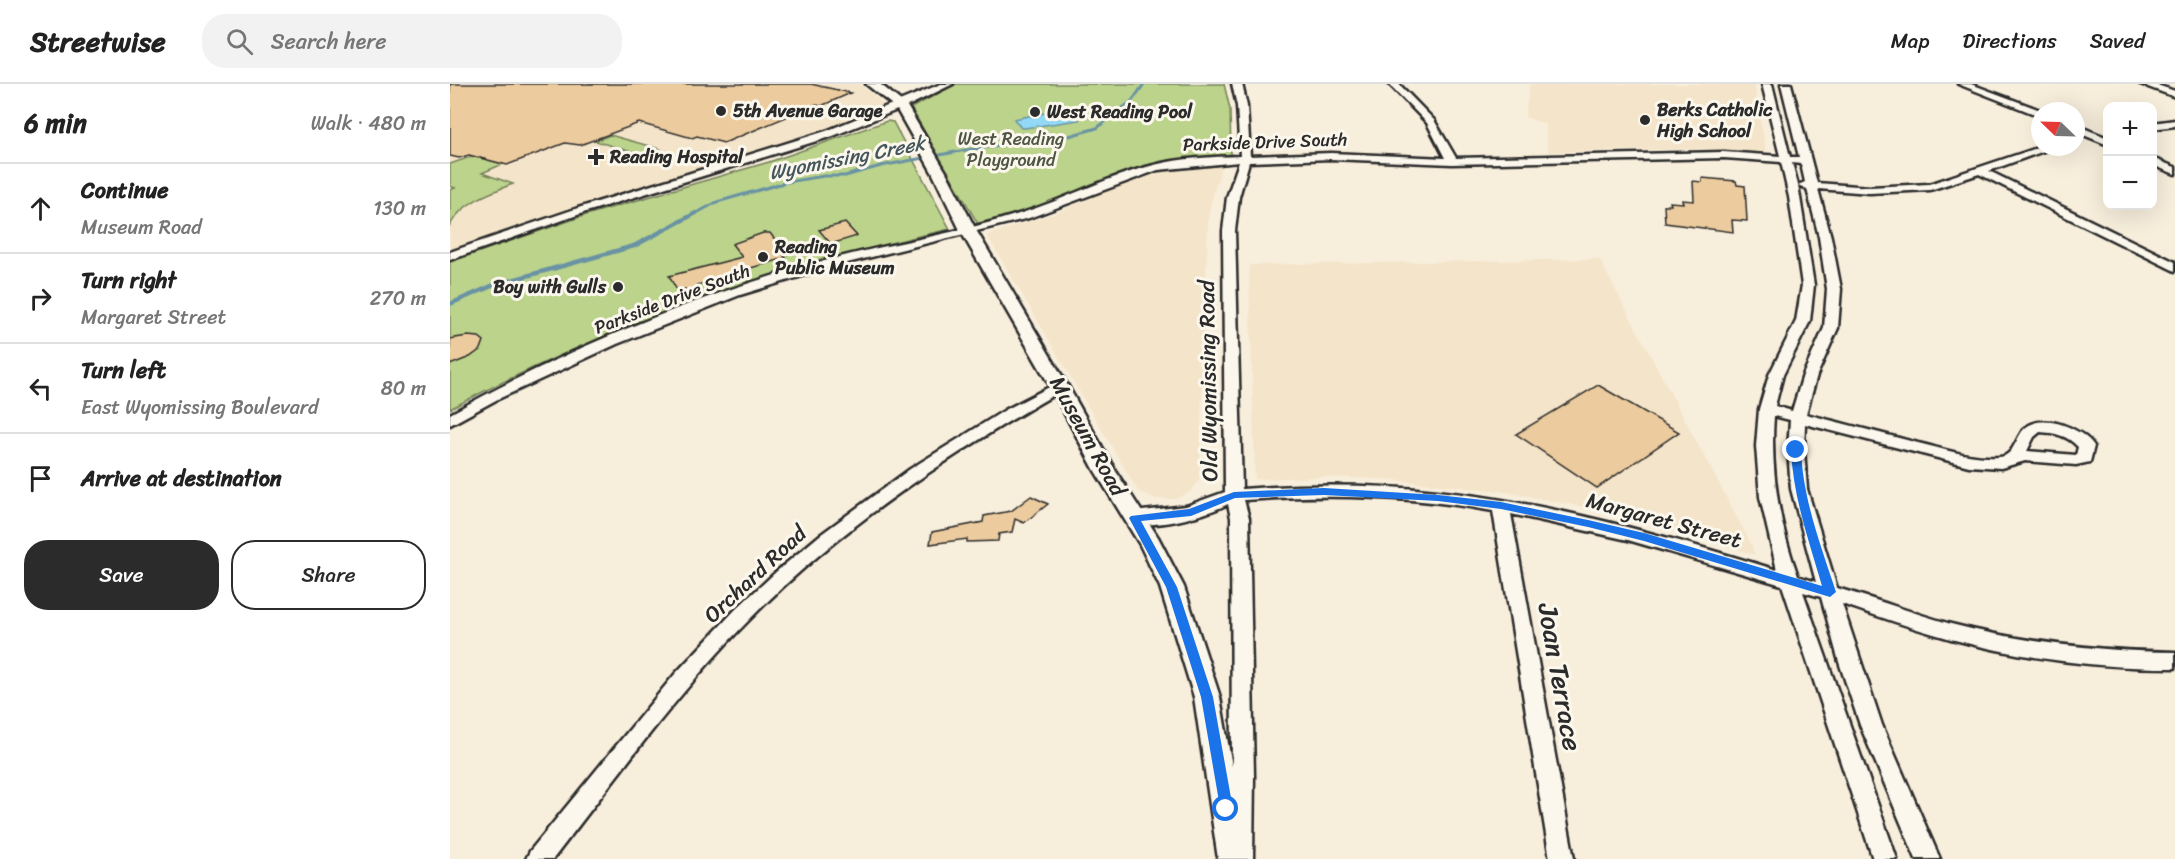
<!DOCTYPE html>
<html lang="en">
<head>
<meta charset="utf-8">
<style>
  :root { --surface:#fff; --page:#f2f2f2; --text:#222; --muted:#767676; --line:#e0e0e0; --accent:#2b2b2b }
  body { margin:0; font-family:Sriracha,sans-serif; background:var(--page); color:var(--text) }
  .controls { position:absolute; right:18px; top:18px; display:grid; overflow:hidden; border-radius:12px; box-shadow:0 6px 24px #0002 }
  .controls button { width:54px; height:54px; display:grid; place-items:center; padding:0; border:0; border-bottom:2px solid var(--line); background:var(--surface); color:var(--text); font:30px sans-serif }
  .compass { position:absolute; left:1581px; top:18px; width:54px; height:54px; border-radius:50%; background:var(--surface); box-shadow:0 6px 24px #0002; rotate:293deg }
  .stop { position:absolute; width:18px; height:18px; margin:-14px; border:4px solid #1a73e8; border-radius:50%; background:#fff }
  .stop.end { background:#1a73e8; border-color:#fff; box-shadow:0 2px 6px #0008 }
  .list { margin:0; padding:0; list-style:none }
  h2 { display:flex; justify-content:space-between; align-items:center; height:78px; margin:0; padding:0 24px; font-size:26px }
  h2 small { font-size:20px; font-weight:400; color:var(--muted) }
  .list li { display:grid; grid-template-columns:39px 1fr auto; gap:18px; align-items:center; box-sizing:border-box; height:90px; padding:0 24px; border-top:2px solid var(--line) }
  .list b { display:block; font-size:22px; white-space:nowrap }
  .list p { margin:0; font-size:20px; white-space:nowrap; color:var(--muted) }
  .list em { font-size:20px; font-style:normal; color:var(--muted) }
  .actions { display:flex; gap:12px; padding:18px 24px }
  .actions a { flex:1; padding:14px 0; border:2px solid var(--accent); border-radius:24px; text-align:center; font-size:21px; color:var(--accent) }
  .actions .main { background:var(--accent); color:#fff }
  .icon { flex:none; width:33px; height:33px; fill:none; stroke:currentColor; stroke-width:2; stroke-linecap:round; stroke-linejoin:round }
  .map { position:relative; flex:none; width:1725px; height:775px; overflow:hidden }
  header { display:flex; align-items:center; gap:36px; box-sizing:border-box; height:84px; padding:0 30px; background:var(--surface); border-bottom:2px solid var(--line) }
  header strong { font-size:28px }
  nav { display:flex; gap:33px; margin-inline-start:auto; font-size:21px }
  .search { width:420px; height:54px; background:var(--page); display:flex; align-items:center; gap:15px; box-sizing:border-box; padding:0 21px; border-radius:24px; color:var(--muted); font-size:22px }
  main { display:flex }
  aside { flex:1; background:var(--surface) }
  .map>svg:first-child { display:block }
  .built { fill:#f4e4c9 }
  .green { fill:#bbd38a; stroke:#737f5a; stroke-width:1.5 }
  .water { fill:#93d8f4; stroke:#6993a4; stroke-width:1.5 }
  .lines { fill:none; stroke-linecap:round; stroke-linejoin:round }
  .stream-far1 { stroke:#6993a4; stroke-width:3 }
  .stream { stroke:#6993a4; stroke-width:4.5 }
  .building { fill:#eccb9e; stroke:#2b2b2b; stroke-width:1.5 }
  .minor-casing { stroke:#2b2b2b; stroke-width:5 }
  .major-casing { stroke:#2b2b2b; stroke-width:5 }
  .minor { fill:#fbf7ec; fill-rule:evenodd }
  .major { fill:#fbf7ec; fill-rule:evenodd }
  .route { fill:#1a73e8 }
  .poi-dot { fill:#2b2b2b; stroke:#fbf7ec; stroke-width:2 }
  .labels { text-anchor:middle; dominant-baseline:central; stroke-width:6; stroke-linejoin:round; paint-order:stroke }
  .far-poi-label { font-size:18px; font-weight:bold; fill:#2b2b2b; stroke:#fbf7ec; text-anchor:start }
  .far-park-label { font-size:18px; fill:#4f5543; stroke:#fbf7ec }
  .far-street-label { font-size:18px; fill:#2b2b2b; stroke:#fbf7ec }
  .far-water-label { font-size:20px; font-style:italic; fill:#45565d; stroke:#fbf7ec }
  .street-label { font-size:22px; fill:#2b2b2b; stroke:#fbf7ec }
  .near-street-label { font-size:27px; fill:#2b2b2b; stroke:#fbf7ec }
</style>
</head>
<body>
<header>
<strong>Streetwise</strong>
<div class="search"><svg class="icon" aria-label="search" viewBox="0 0 24 24"><circle cx="10" cy="10" r="6"/><path d="M15 15l6 6"/></svg>Search here</div>
<nav><a>Map</a><a>Directions</a><a>Saved</a></nav>
</header>
<main>
<aside>
<h2>6 min<small>Walk · 480 m</small></h2>
<ul class="list">
<li><svg class="icon" aria-label="ahead" viewBox="0 0 24 24"><path d="M12 20V5M6 11l6-6 6 6"/></svg><div><b>Continue</b><p>Museum Road</p></div><em>130 m</em></li>
<li><svg class="icon" aria-label="right" viewBox="0 0 24 24"><path d="M7 20v-9h11M14 6l5 5-5 5"/></svg><div><b>Turn right</b><p>Margaret Street</p></div><em>270 m</em></li>
<li><svg class="icon" aria-label="left" viewBox="0 0 24 24"><path d="M17 20v-9H6M10 6l-5 5 5 5"/></svg><div><b>Turn left</b><p>East Wyomissing Boulevard</p></div><em>80 m</em></li>
<li><svg class="icon" aria-label="arrive" viewBox="0 0 24 24"><path d="M6 21V4h12l-3 4 3 4H6"/></svg><div><b>Arrive at destination</b></div></li>
</ul>
<div class="actions"><a class="main">Save</a><a>Share</a></div>
</aside>
<div class="map">
<svg width="1725" height="775" viewBox="0 0 1725 775">
  <rect width="100%" height="100%" fill="#f8eedc"/>
  <filter id="ink" filterUnits="userSpaceOnUse"><feTurbulence type="fractalNoise" baseFrequency=".0167" numOctaves="2"/><feDisplacementMap in="SourceGraphic" scale="12" xChannelSelector="R" yChannelSelector="G"/><feConvolveMatrix kernelMatrix="1 2 1 2 8 2 1 2 1" color-interpolation-filters="sRGB"/></filter>
  <g filter="url(#ink)">
    <!-- built -->
    <g class="built">
      <path d="M0 0H410L437 23 340 59 118 125 0 167Z"/>
      <path d="M1080 0H1304L1316 68 1241 65 1098 68 1095 40 1075 33Z"/>
      <path d="M772 80 761 118 758 138 749 396 740 408 725 415H706L688 407 537 151 603 130 685 95 722 85Z"/>
      <path d="M1149 175 1301 460 1305 471 1230 447 1159 428 1051 407 934 395 870 393 805 395 799 181Z"/>
    </g>
    <!-- green -->
    <g class="green">
      <path d="M506 0H774L780 25 781 73 732 76 701 82 674 90 595 124 528 140 461 24Z"/>
      <path d="M437 37 443 38 500 145C325 184 159 240 0 325V178L136 131 319 78Z"/>
      <path d="M160 51 210 65 192 71 145 57Z"/>
      <path d="M23 72 53 80 32 89 63 100C39 109 13 118 0 141V106L5 104 0 102V80Z"/>
    </g>
    <!-- water -->
    <path class="water" d="M620 24H624L631 32 628 34 629 36 575 44H571L564 35Z"/>
    <g class="lines">
      <!-- stream-far1 -->
      <path class="stream-far1" d="M243 131 267 118 337 98 374 92H395L431 82 516 66 619 52 647 44 682 17 694 0"/>
      <!-- stream -->
      <path class="stream" d="M0 220 44 201 184 162 246 129"/>
    </g>
    <!-- building -->
    <g class="building">
      <path d="M0 0H361L401 9 371 22 365 21 274 59 247 52 242 54 189 39 130 61 115 59 57 81 19 71 9 74 0 72Z"/>
      <path d="M1252 94 1286 97 1287 101 1295 102 1297 137 1282 136 1283 148 1215 139 1214 121H1221L1220 118 1233 119 1232 116 1244 117 1243 97 1252 98Z"/>
      <path d="M395 139 407 152 381 160 369 146Z"/>
      <path d="M313 149H320L337 171 334 172 336 174 258 196 259 198 247 201 250 205 237 208 235 205 228 208 219 192 292 173 282 160Z"/>
      <path d="M17 252 29 253 34 257 31 265 20 273 0 281V255Z"/>
      <path d="M1148 301 1229 348 1147 404 1066 350Z"/>
      <path d="M581 412 598 420 574 439 565 435 562 448 549 450 548 457 517 458V455L480 460 482 448 533 438 534 432 561 427Z"/>
    </g>
    <g class="lines">
      <!-- minor casing -->
      <g class="minor-casing">
        <g id="minor">
          <path d="M491 0H503L462 20 383 52 136 128 0 176V168L17 162 128 124 376 47Z"/>
          <path d="M782 0H792L797 22 800 72 881 69 995 74 977 39 939 0H949L984 36 1006 74 1274 68 1330 72 1312 0H1322L1340 73H1349L1331 0H1341L1367 99 1420 103 1479 100 1590 63H1605L1539 87 1725 178V187L1529 90 1480 106 1420 109 1368 105 1381 153 1391 205 1388 244 1367 291 1356 330C1394 340 1431 349 1468 359 1494 365 1522 375 1549 373 1564 373 1566 352 1575 344 1593 328 1633 345 1644 362L1640 378 1626 381 1575 377 1551 384 1519 382 1355 340 1354 366 1357 405 1387 504C1425 515 1463 529 1501 540 1575 559 1649 567 1725 568V584C1649 584 1575 575 1501 555 1464 545 1428 532 1392 520L1432 641 1490 775H1466L1410 641 1389 578 1371 513 1353 508 1447 775H1423L1332 501 1178 456 1061 430 1124 775H1100L1043 427C961 412 877 410 794 416L799 434 804 692 803 775H779L782 692 781 434 778 420C754 432 704 446 678 438L675 434 678 430 684 428 736 422 775 408 773 147 777 113 789 78 708 86 579 134 385 182 290 211 167 260 46 316 0 341V330C117 265 249 210 378 176 441 159 510 149 572 129 616 115 658 92 704 81 731 74 762 73 790 72L787 22ZM1274 74 1331 78 1339 113 1352 201 1346 237 1319 291 1309 325 1306 362 1310 413 1327 486C1216 452 1102 419 987 407 922 400 857 400 792 405L785 147 789 113 799 78 881 75 1002 80ZM1342 79 1351 80 1355 98 1348 101ZM1348 101 1357 105 1369 153 1377 205 1374 244 1353 291 1342 327 1325 322 1333 291 1360 237 1364 201ZM1324 332 1340 336 1338 366 1341 405 1366 498 1348 492C1329 440 1320 387 1324 332ZM1590 348C1605 349 1617 351 1628 363L1626 371 1577 367 1584 353Z"/>
          <path d="M1508 0H1521L1593 27H1590V32L1587 31Z"/>
          <path d="M1690 0H1704L1725 7V13Z"/>
          <path d="M1725 36V42L1702 45V39Z"/>
          <path d="M1626 41 1658 54V61L1626 48Z"/>
          <path d="M1702 74 1725 83V90L1702 81Z"/>
          <path d="M609 298 616 302 614 305C501 370 391 442 299 536 227 609 166 694 103 775H76L80 767 225 590 286 525 327 487 370 451 460 385 555 326Z"/>
        </g>
      </g>
      <!-- major casing -->
      <g class="major-casing">
        <path id="major" d="M416 0H430L457 22 496 88 526 146 618 302 665 386 708 453 734 503 770 613 798 775H768L744 613 710 503 690 461 645 387 600 302 510 146 482 88 446 24Z"/>
      </g>
      <!-- minor -->
      <use href="#minor" class="minor"/>
      <!-- major -->
      <use href="#major" class="major"/>
    </g>
  </g>
  <!-- route -->
  <path class="route" d="M1346 363 1351 366C1353 416 1371 462 1386 508L1380 513 1194 457 1138 443 1051 425 988 417 874 411 785 414 741 432 691 437 727 503 763 613 783 725 781 729 776 731 771 729 751 613 716 503 679 434 681 432 739 425 784 408 874 404 988 411 1051 418 1138 436 1194 449 1372 502C1359 457 1343 413 1341 366Z"/>
  <!-- markers -->
  <g class="poi-dot">
    <circle cx="271" cy="27" r="6"/>
    <circle cx="585" cy="28" r="6"/>
    <circle cx="1195" cy="36" r="6"/>
    <path d="M143 64h6v6h6v6h-6v6h-6v-6h-6v-6h6z"/>
    <circle cx="313" cy="173" r="6"/>
    <circle cx="168" cy="203" r="6"/>
  </g>
  <g class="labels">
    <!-- far-poi labels -->
    <g class="far-poi-label">
      <text x="1207" y="26">Berks Catholic<tspan x="1207" dy="21">High School</tspan></text>
      <text x="283" y="27">5th Avenue Garage</text>
      <text x="597" y="28">West Reading Pool</text>
      <text x="160" y="73">Reading Hospital</text>
      <text x="325" y="163">Reading<tspan x="325" dy="21">Public Museum</tspan></text>
      <text x="156" y="203" text-anchor="end">Boy with Gulls</text>
    </g>
    <!-- far-park labels -->
    <g class="far-park-label">
      <text x="561" y="55">West Reading<tspan x="561" dy="21">Playground</tspan></text>
    </g>
    <!-- far-street labels -->
    <g class="far-street-label">
      <text transform="translate(815 58) rotate(-2)">Parkside Drive South</text>
      <text transform="translate(222 215) rotate(-21)">Parkside Drive South</text>
    </g>
    <!-- far-water labels -->
    <g class="far-water-label">
      <text transform="translate(397 74) rotate(-11)">Wyomissing Creek</text>
    </g>
    <!-- street labels -->
    <g class="street-label">
      <text transform="translate(758 297) rotate(-91)">Old Wyomissing Road</text>
      <text transform="translate(638 352) rotate(61)">Museum Road</text>
      <text transform="translate(1214 436) rotate(15)">Margaret Street</text>
      <text transform="translate(305 490) rotate(-43)">Orchard Road</text>
    </g>
    <!-- near-street labels -->
    <g class="near-street-label">
      <text transform="translate(1110 593) rotate(80)">Joan Terrace</text>
    </g>
  </g>
</svg>
<div class="controls">
<button>+</button>
<button>−</button>
</div>
<svg class="compass" viewBox="-18 -18 36 36"><path d="M0-13l5 13h-10z" fill="#e53935"/><path d="M0 13l5-13h-10z" fill="#767676"/></svg>
<div class="stop" style="left:776px;top:725px"></div>
<div class="stop end" style="left:1346px;top:366px"></div>
</div>
</main>
</body>
</html>
